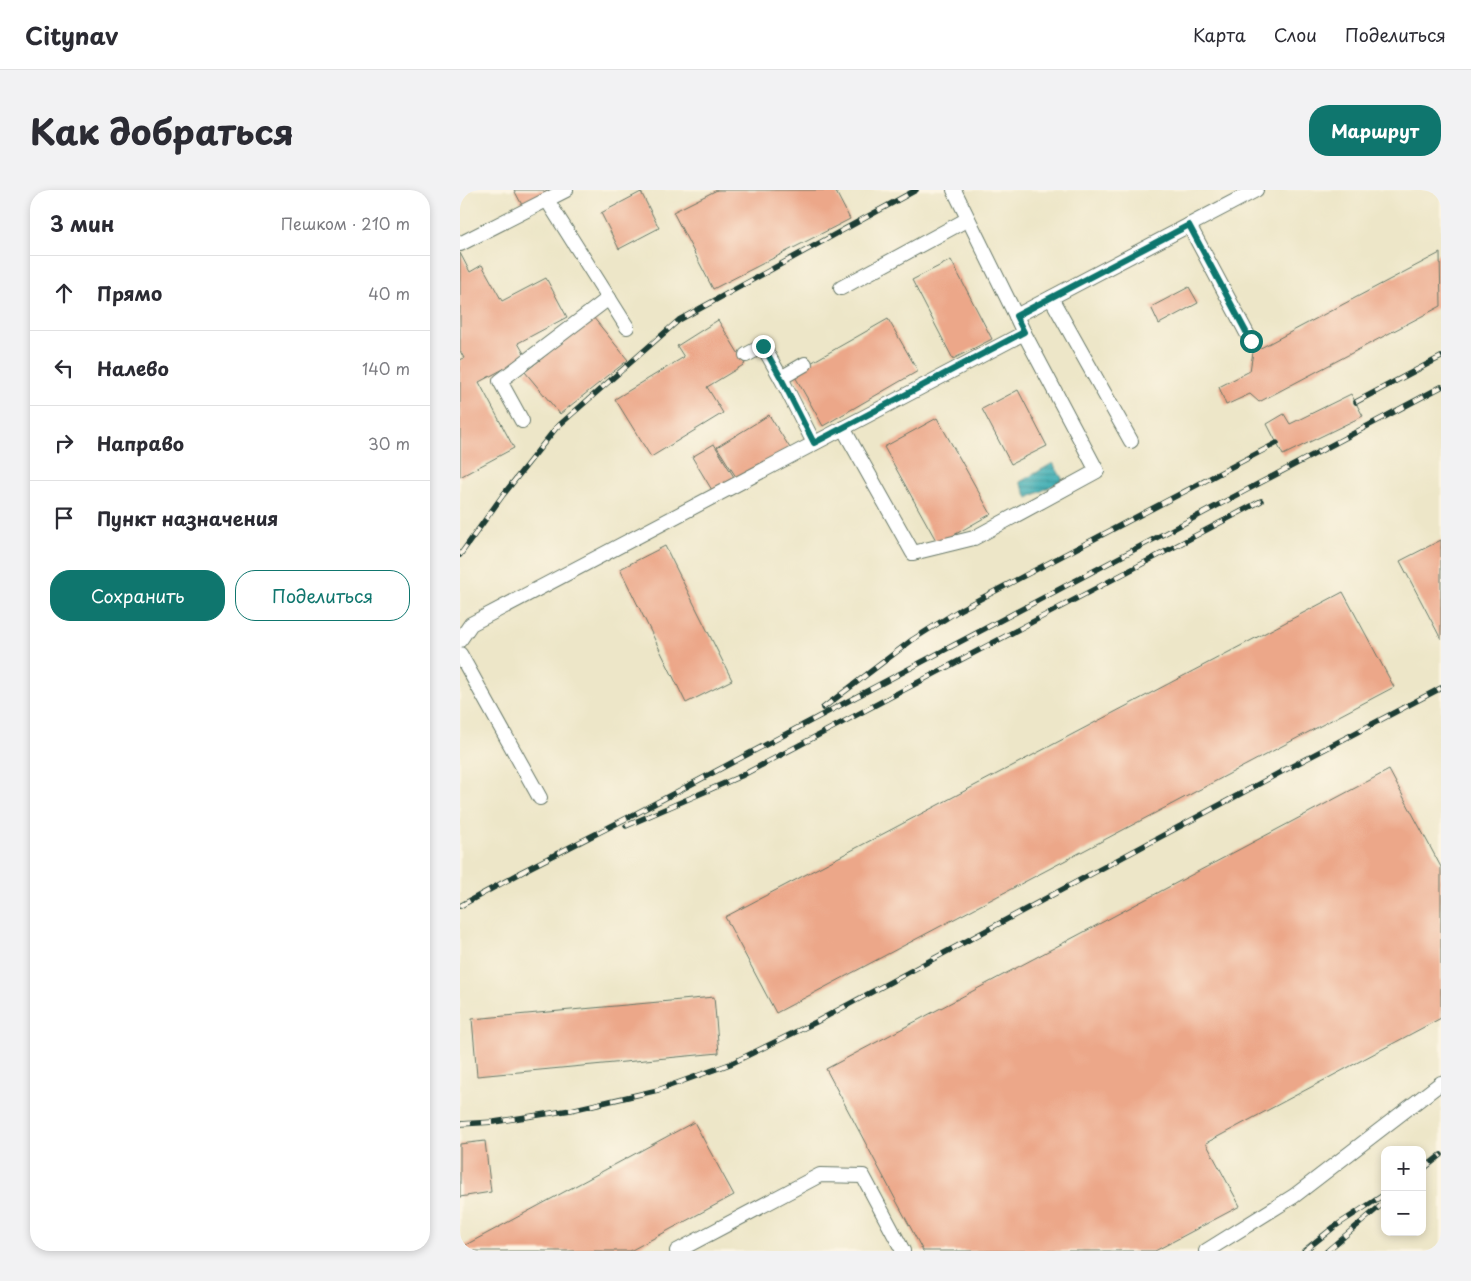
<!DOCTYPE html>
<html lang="ru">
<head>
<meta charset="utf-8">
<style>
  :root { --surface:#fff; --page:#f2f2f3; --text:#2b2b33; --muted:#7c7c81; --line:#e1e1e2; --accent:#0f766e }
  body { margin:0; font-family:"Playpen Sans",sans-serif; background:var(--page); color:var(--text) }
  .controls { position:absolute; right:15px; bottom:15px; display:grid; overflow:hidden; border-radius:10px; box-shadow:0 2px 8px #0003 }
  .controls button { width:45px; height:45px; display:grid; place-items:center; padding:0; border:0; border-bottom:1px solid var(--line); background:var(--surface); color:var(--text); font:25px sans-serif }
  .stop { position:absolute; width:15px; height:15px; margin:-11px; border:4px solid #0f766e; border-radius:50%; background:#fff }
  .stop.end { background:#0f766e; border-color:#fff; box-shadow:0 1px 5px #0008 }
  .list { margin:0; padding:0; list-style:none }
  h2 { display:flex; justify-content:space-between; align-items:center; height:65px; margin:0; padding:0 20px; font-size:21px }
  h2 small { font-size:16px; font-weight:400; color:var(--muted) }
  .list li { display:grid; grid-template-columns:32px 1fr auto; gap:15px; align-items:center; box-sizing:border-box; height:75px; padding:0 20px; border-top:1px solid var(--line) }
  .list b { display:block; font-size:19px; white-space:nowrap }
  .list em { font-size:16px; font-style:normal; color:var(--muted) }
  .actions { display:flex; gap:10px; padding:15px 20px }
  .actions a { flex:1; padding:11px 0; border:1px solid var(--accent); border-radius:20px; text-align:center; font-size:18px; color:var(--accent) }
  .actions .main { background:var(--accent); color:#fff }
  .icon { flex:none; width:28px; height:28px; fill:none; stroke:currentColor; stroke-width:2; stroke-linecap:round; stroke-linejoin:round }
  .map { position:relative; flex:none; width:981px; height:1061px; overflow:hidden; border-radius:20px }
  header { display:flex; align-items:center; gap:30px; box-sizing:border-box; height:70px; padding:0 25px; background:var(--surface); border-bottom:1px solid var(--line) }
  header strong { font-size:24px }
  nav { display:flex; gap:28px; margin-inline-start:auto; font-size:18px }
  .intro { display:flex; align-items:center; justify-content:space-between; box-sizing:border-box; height:120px; padding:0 30px }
  h1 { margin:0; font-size:35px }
  .button { padding:12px 22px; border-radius:20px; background:var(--accent); color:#fff; font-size:18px; font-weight:700 }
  main { display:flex; gap:30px; padding:0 30px }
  aside { flex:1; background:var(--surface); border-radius:20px; box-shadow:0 2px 8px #0003 }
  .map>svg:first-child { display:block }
  .water { fill:url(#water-rules); stroke:#2e7574 }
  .building { fill:#eca789 }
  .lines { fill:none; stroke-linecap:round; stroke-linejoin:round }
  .service-casing { stroke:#677868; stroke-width:16 }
  .service { stroke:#fff; stroke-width:14 }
  .rail-casing { stroke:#1f3d34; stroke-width:5.5 }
  .rail { stroke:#fcf5e5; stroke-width:4; stroke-dasharray:11; stroke-linecap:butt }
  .route { stroke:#0f766e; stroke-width:6 }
</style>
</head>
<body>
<header>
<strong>Citynav</strong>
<nav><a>Карта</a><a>Слои</a><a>Поделиться</a></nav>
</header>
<div class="intro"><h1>Как добраться</h1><a class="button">Маршрут</a></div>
<main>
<aside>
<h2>3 мин<small>Пешком · 210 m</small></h2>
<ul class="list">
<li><svg class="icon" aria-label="ahead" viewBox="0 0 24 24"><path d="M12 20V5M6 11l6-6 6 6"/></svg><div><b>Прямо</b></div><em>40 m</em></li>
<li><svg class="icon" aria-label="left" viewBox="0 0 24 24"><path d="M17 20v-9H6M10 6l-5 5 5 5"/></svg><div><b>Налево</b></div><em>140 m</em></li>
<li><svg class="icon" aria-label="right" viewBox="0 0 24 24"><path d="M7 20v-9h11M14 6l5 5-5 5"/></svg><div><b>Направо</b></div><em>30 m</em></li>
<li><svg class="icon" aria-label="arrive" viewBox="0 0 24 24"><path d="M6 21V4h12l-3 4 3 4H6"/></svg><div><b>Пункт назначения</b></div></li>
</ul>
<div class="actions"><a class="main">Сохранить</a><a>Поделиться</a></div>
</aside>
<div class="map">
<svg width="981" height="1061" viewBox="0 0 981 1061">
  <defs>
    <pattern id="water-rules" width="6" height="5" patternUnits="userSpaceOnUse" patternTransform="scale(1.25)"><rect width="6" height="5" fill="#3cadb4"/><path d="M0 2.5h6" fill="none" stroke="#328e93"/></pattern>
  </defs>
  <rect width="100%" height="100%" fill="#fcf5e5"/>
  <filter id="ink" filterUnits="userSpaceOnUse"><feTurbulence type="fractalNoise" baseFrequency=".02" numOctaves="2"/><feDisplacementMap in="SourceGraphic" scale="10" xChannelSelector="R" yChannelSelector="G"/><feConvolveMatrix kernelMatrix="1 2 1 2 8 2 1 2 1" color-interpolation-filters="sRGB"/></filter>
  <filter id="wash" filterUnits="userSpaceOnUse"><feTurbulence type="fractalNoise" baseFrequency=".0096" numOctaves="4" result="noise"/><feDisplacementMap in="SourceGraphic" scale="20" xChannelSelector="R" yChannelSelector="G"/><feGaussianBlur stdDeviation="1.12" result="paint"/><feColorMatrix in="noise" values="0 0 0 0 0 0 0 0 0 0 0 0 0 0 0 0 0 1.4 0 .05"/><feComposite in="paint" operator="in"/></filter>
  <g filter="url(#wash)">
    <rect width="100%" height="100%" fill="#ede6c8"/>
    <!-- water -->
    <path class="water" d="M593 273 603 290 568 308 560 292Z"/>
    <g id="blocks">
      <!-- building -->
      <g class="building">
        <path d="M54 0H92L62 15Z"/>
        <path d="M257 0H375L390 29 253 99 213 22Z"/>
        <path d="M181 2 199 38 159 59 141 23Z"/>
        <path d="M0 63 10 82 22 75 42 111 86 88 107 127 58 153 66 167 19 192 54 258 0 287V170L4 168 0 161Z"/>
        <path d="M980 63 981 116 799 212 790 204 766 215 759 197 790 181 793 162Z"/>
        <path d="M491 70 532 149 493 169 452 90Z"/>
        <path d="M729 97 738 113 699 134 691 117Z"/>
        <path d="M133 127 168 170 100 224 65 182Z"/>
        <path d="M428 129 458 181 363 236 333 183Z"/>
        <path d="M258 130 285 174 247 197 263 223 191 267 155 209 224 167 217 156Z"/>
        <path d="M558 200 587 256 551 274 522 219Z"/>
        <path d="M891 204 903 226 823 265 807 234 824 224 830 234Z"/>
        <path d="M309 225 330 258 278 290 257 257Z"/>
        <path d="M477 228 531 324 478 354 424 257Z"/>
        <path d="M254 254 277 292 255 305 232 267Z"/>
        <path d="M981 350V449L940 371Z"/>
        <path d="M205 356 272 490 226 513 160 379Z"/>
        <path d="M883 402 934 497 316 823 265 727Z"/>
        <path d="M929 580 981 677V828L746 953 780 1016 695 1061H463L366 879Z"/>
        <path d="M254 807 259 863 17 886 12 829Z"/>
        <path d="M234 932 274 1005 170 1061H0V1058Z"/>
        <path d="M25 951 31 1002 0 1007V954Z"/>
      </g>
    </g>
  </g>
  <g filter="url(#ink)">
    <use href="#blocks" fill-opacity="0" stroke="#677868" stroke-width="1"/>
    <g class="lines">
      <!-- service casing -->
      <g class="service-casing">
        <g id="service">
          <path d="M494 0 556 126 796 0"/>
          <path d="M87 10 167 137"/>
          <path d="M729 35 791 151"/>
          <path d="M0 54 106 0"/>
          <path d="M381 98 508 29"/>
          <path d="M591 108 671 251"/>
          <path d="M286 165 303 156 321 188"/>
          <path d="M345 174 321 188 354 253"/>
          <path d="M62 231 40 191 149 108"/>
          <path d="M383 238 453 363 514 348 637 281 564 143"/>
          <path d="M0 450 11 434 564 143 556 126"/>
          <path d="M0 464 80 608"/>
          <path d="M217 1061 360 985 403 986 443 1061"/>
          <path d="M746 1061 834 1006 981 893"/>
        </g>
      </g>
      <!-- service -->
      <use href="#service" class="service"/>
      <!-- rail casing -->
      <g class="rail-casing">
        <g id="rail">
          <path d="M896 212 981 167"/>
          <path d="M0 365 43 305 96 238 219 130 456 0"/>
          <path d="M363 518 452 450 501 419 817 253"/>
          <path d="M166 636 281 586 801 311"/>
          <path d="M59 683 175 624 981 197"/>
          <path d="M0 716 66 680"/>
          <path d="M0 934 34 932 111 920 198 900 270 874 356 832 821 582 981 498"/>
          <path d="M962 980 981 965"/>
          <path d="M844 1061 874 1037 925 1004"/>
          <path d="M867 1061 925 1012"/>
        </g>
      </g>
      <!-- rail -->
      <use href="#rail" class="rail"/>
    </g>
  </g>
  <g class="lines" filter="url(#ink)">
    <!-- route -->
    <path class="route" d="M303 156 321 188 354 253 564 142 556 126 729 35 791 151"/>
  </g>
</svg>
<div class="controls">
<button>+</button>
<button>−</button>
</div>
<div class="stop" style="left:791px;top:151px"></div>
<div class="stop end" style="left:303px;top:156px"></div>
</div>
</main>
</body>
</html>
